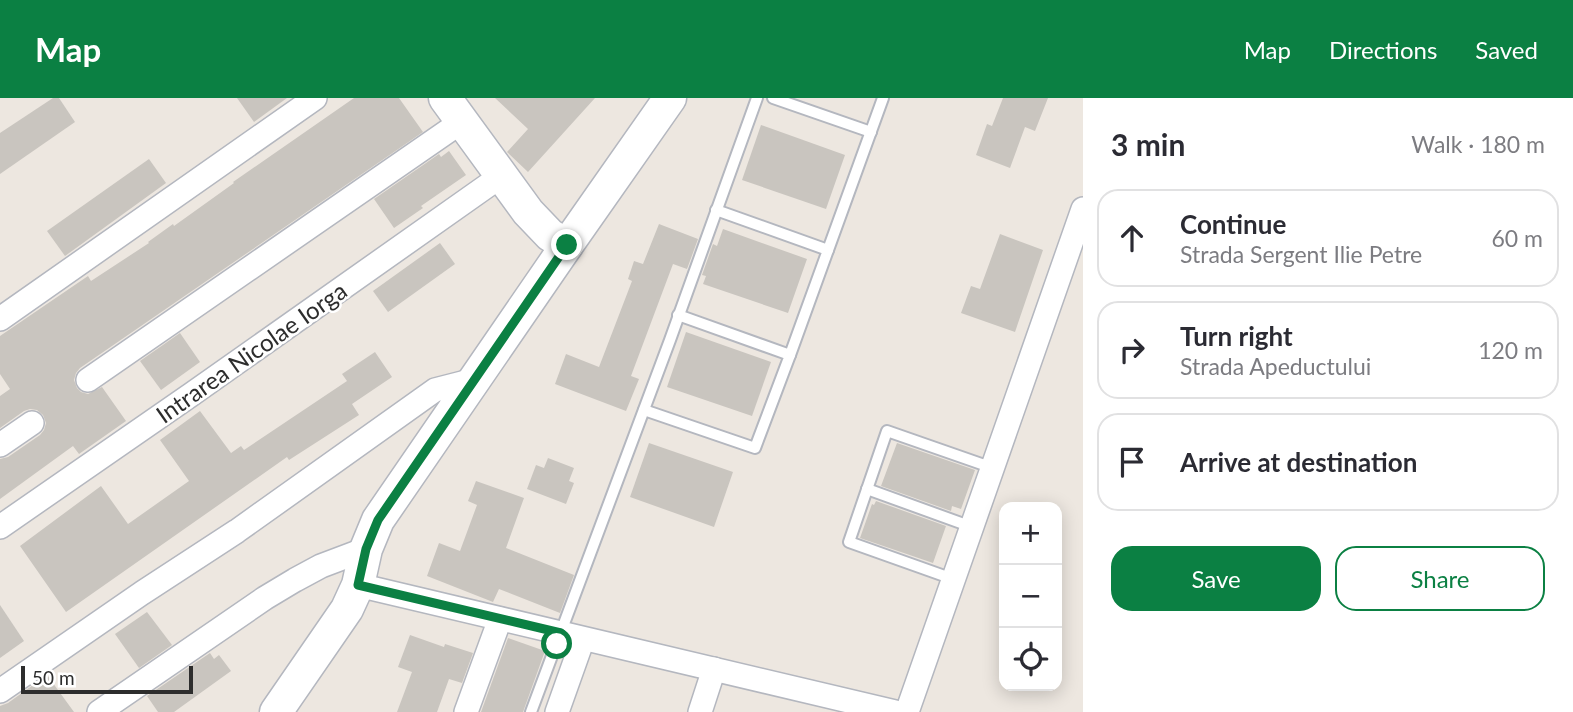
<!DOCTYPE html>
<html lang="en">
<head>
<meta charset="utf-8">
<style>
  :root { --surface:#fff; --page:#f7f7f7; --text:#2b2b33; --muted:#7c7c81; --line:#e1e1e2; --accent:#0b8043 }
  body { margin:0; font-family:Lato,sans-serif; background:var(--page); color:var(--text) }
  .controls { position:absolute; right:21px; bottom:21px; display:grid; overflow:hidden; border-radius:14px; box-shadow:0 4px 18px #0003 }
  .controls button { width:63px; height:63px; display:grid; place-items:center; padding:0; border:0; border-bottom:2px solid var(--line); background:var(--surface); color:var(--text); font:35px sans-serif }
  .scale { position:absolute; left:21px; bottom:18px; width:172px; box-sizing:border-box; padding-left:7px; border:4px solid #2d2d2d; border-top:0; font-size:19px; line-height:24px; white-space:nowrap; color:#2d2d2d; -webkit-text-stroke:5px #fff; paint-order:stroke }
  .stop { position:absolute; width:21px; height:21px; margin:-16px; border:5px solid #0b8043; border-radius:50%; background:#fff }
  .stop.end { background:#0b8043; border-color:#fff; box-shadow:0 2px 7px #0008 }
  .list { margin:0; padding:0; list-style:none }
  h2 { display:flex; justify-content:space-between; align-items:center; height:91px; margin:0; padding:0 28px; font-size:30px }
  h2 small { font-size:23px; font-weight:400; color:var(--muted) }
  .list li { display:grid; grid-template-columns:46px 1fr auto; gap:21px; align-items:center; box-sizing:border-box; height:98px; margin:0 14px 14px; padding:0 14px; border:2px solid var(--line); border-radius:21px }
  .list b { display:block; font-size:26px; white-space:nowrap }
  .list p { margin:0; font-size:23px; white-space:nowrap; color:var(--muted) }
  .list em { font-size:23px; font-style:normal; color:var(--muted) }
  .actions { display:flex; gap:14px; padding:21px 28px }
  .actions a { flex:1; padding:16px 0; border:2px solid var(--accent); border-radius:21px; text-align:center; font-size:24px; color:var(--accent) }
  .actions .main { background:var(--accent); color:#fff }
  .icon { flex:none; width:38px; height:38px; fill:none; stroke:currentColor; stroke-width:2; stroke-linecap:round; stroke-linejoin:round }
  .map { position:relative; flex:none; width:1083px; height:614px; overflow:hidden }
  header { display:flex; align-items:center; gap:42px; box-sizing:border-box; height:98px; padding:0 35px; background:var(--accent); color:#fff }
  header strong { font-size:33px }
  nav { display:flex; gap:38px; margin-inline-start:auto; font-size:24px }
  main { display:flex }
  aside { flex:1; background:var(--surface) }
  .map>svg:first-child { display:block }
  .building { fill:#c9c5bf }
  .lines { fill:none; stroke-linecap:round; stroke-linejoin:round }
  .lane-casing { stroke:#b4b7bf; stroke-width:14 }
  .street-casing { stroke:#b4b7bf; stroke-width:26 }
  .secondary-casing { stroke:#b4b7bf; stroke-width:35 }
  .lane { stroke:#fff; stroke-width:10 }
  .street { stroke:#fff; stroke-width:23 }
  .secondary { stroke:#fff; stroke-width:32 }
  .route { stroke:#0b8043; stroke-width:9 }
  .labels { text-anchor:middle; dominant-baseline:central; stroke-width:5; stroke-linejoin:round; paint-order:stroke }
  .street-label { font-size:24px; fill:#2d2d2d; stroke:#fff }
</style>
</head>
<body>
<header>
<strong>Map</strong>
<nav><a>Map</a><a>Directions</a><a>Saved</a></nav>
</header>
<main>
<div class="map">
<svg width="1083" height="614" viewBox="0 0 1083 614">
  <rect width="100%" height="100%" fill="#ede7e0"/>
  <!-- building -->
  <g class="building">
    <path d="M53 0H59L75 24 0 76V35Z"/>
    <path d="M237 0H287L254 24Z"/>
    <path d="M354 0H399L423 34 80 270 76 275 74 282 77 290 81 294 88 296 102 289 126 323 79 356 73 348 0 401V361L8 359 40 337 44 332 46 325 43 317 37 312 30 311 24 313 0 330V298L10 291 0 276V238L88 178 91 183 149 145 148 144 173 126 174 128 234 85 233 84Z"/>
    <path d="M495 0H595L528 74 507 54 528 31Z"/>
    <path d="M1003 0H1048L1035 33 1025 29 1010 70 976 57 987 26 992 28Z"/>
    <path d="M761 27 845 57 826 111 742 82Z"/>
    <path d="M449 53 466 77 421 108 423 110 394 130 374 101 439 56 441 59Z"/>
    <path d="M149 61 166 85 65 158 47 133Z"/>
    <path d="M659 126 698 141 687 171 673 166 631 278 639 281 626 313 555 286 566 256 599 269 632 183 628 181 634 163 643 166Z"/>
    <path d="M723 131 807 161 788 215 703 186 706 178 702 177 713 146 717 148Z"/>
    <path d="M1000 136 1043 152 1015 234 961 215 971 188 980 191Z"/>
    <path d="M440 145 455 166 388 214 373 193Z"/>
    <path d="M686 234 771 264 752 318 667 289Z"/>
    <path d="M180 235 200 264 161 292 140 263Z"/>
    <path d="M375 254 392 279 352 306 359 317 289 362 287 359 66 514 20 448 101 388 128 426 189 383 160 342 200 313 231 355 241 348 244 352 347 283 342 276Z"/>
    <path d="M649 345 733 374 714 429 630 399Z"/>
    <path d="M897 345 975 372 961 411 952 408 951 413 881 388Z"/>
    <path d="M548 360 574 370 569 383 574 385 566 406 527 391 536 367 544 370Z"/>
    <path d="M476 383 524 400 506 450 574 477 560 515 499 491 493 504 427 478 439 445 460 453 477 407 468 403Z"/>
    <path d="M876 403 946 428 933 465 860 440 872 406 874 407Z"/>
    <path d="M0 507 24 543 0 560Z"/>
    <path d="M147 514 172 547 139 570 115 536Z"/>
    <path d="M410 537 444 549 445 546 473 555 462 585 449 581 437 614H397L412 574 398 569Z"/>
    <path d="M508 540 545 553 523 614H481Z"/>
    <path d="M210 555 214 561 219 557 231 573 174 614H158L147 598Z"/>
    <path d="M47 577 74 614H0V608L8 605Z"/>
  </g>
  <g class="lines">
    <!-- lane casing -->
    <g class="lane-casing">
      <g id="lane">
        <path d="M773 0 871 34"/>
        <path d="M716 112 828 152 790 257"/>
        <path d="M828 152 883 0"/>
        <path d="M644 312 755 350 790 257 678 217"/>
        <path d="M867 391 972 429"/>
        <path d="M953 481 849 444 887 333 993 370"/>
        <path d="M531 614 670 242 757 0"/>
      </g>
    </g>
    <!-- street casing -->
    <g class="street-casing">
      <g id="street">
        <path d="M0 221 315 0"/>
        <path d="M88 282 461 24"/>
        <path d="M0 347 32 325"/>
        <path d="M0 429 192 296 501 78"/>
        <path d="M358 487 895 614"/>
        <path d="M0 593 142 495 237 433 435 292 474 282"/>
        <path d="M99 614 265 500 295 482 321 468 366 451"/>
        <path d="M466 614 500 521"/>
        <path d="M557 614 583 541"/>
        <path d="M700 614 714 571"/>
        <path d="M907 614 1083 111"/>
      </g>
    </g>
    <!-- secondary casing -->
    <g class="secondary-casing">
      <g id="secondary">
        <path d="M445 0 528 114 550 137 567 147"/>
        <path d="M276 614 347 511 358 487 366 451 378 422 567 147 670 0"/>
      </g>
    </g>
    <!-- lane -->
    <use href="#lane" class="lane"/>
    <!-- street -->
    <use href="#street" class="street"/>
    <!-- secondary -->
    <use href="#secondary" class="secondary"/>
  </g>
  <g class="lines">
    <!-- route -->
    <path class="route" d="M557 546 561 535 358 487 366 451 378 422 567 147"/>
  </g>
  <g class="labels">
    <!-- street labels -->
    <g class="street-label">
      <text transform="translate(251 254) rotate(-35)">Intrarea Nicolae Iorga</text>
    </g>
  </g>
</svg>
<div class="controls">
<button>+</button>
<button>−</button>
<button><svg class="icon" aria-label="locate" viewBox="0 0 24 24"><circle cx="12" cy="12" r="6"/><path d="M12 2v4M12 18v4M2 12h4M18 12h4"/></svg></button>
</div>
<div class="scale">50 m</div>
<div class="stop" style="left:557px;top:546px"></div>
<div class="stop end" style="left:567px;top:147px"></div>
</div>
<aside>
<h2>3 min<small>Walk · 180 m</small></h2>
<ul class="list">
<li><svg class="icon" aria-label="ahead" viewBox="0 0 24 24"><path d="M12 20V5M6 11l6-6 6 6"/></svg><div><b>Continue</b><p>Strada Sergent Ilie Petre</p></div><em>60 m</em></li>
<li><svg class="icon" aria-label="right" viewBox="0 0 24 24"><path d="M7 20v-9h11M14 6l5 5-5 5"/></svg><div><b>Turn right</b><p>Strada Apeductului</p></div><em>120 m</em></li>
<li><svg class="icon" aria-label="arrive" viewBox="0 0 24 24"><path d="M6 21V4h12l-3 4 3 4H6"/></svg><div><b>Arrive at destination</b></div></li>
</ul>
<div class="actions"><a class="main">Save</a><a>Share</a></div>
</aside>
</main>
</body>
</html>
